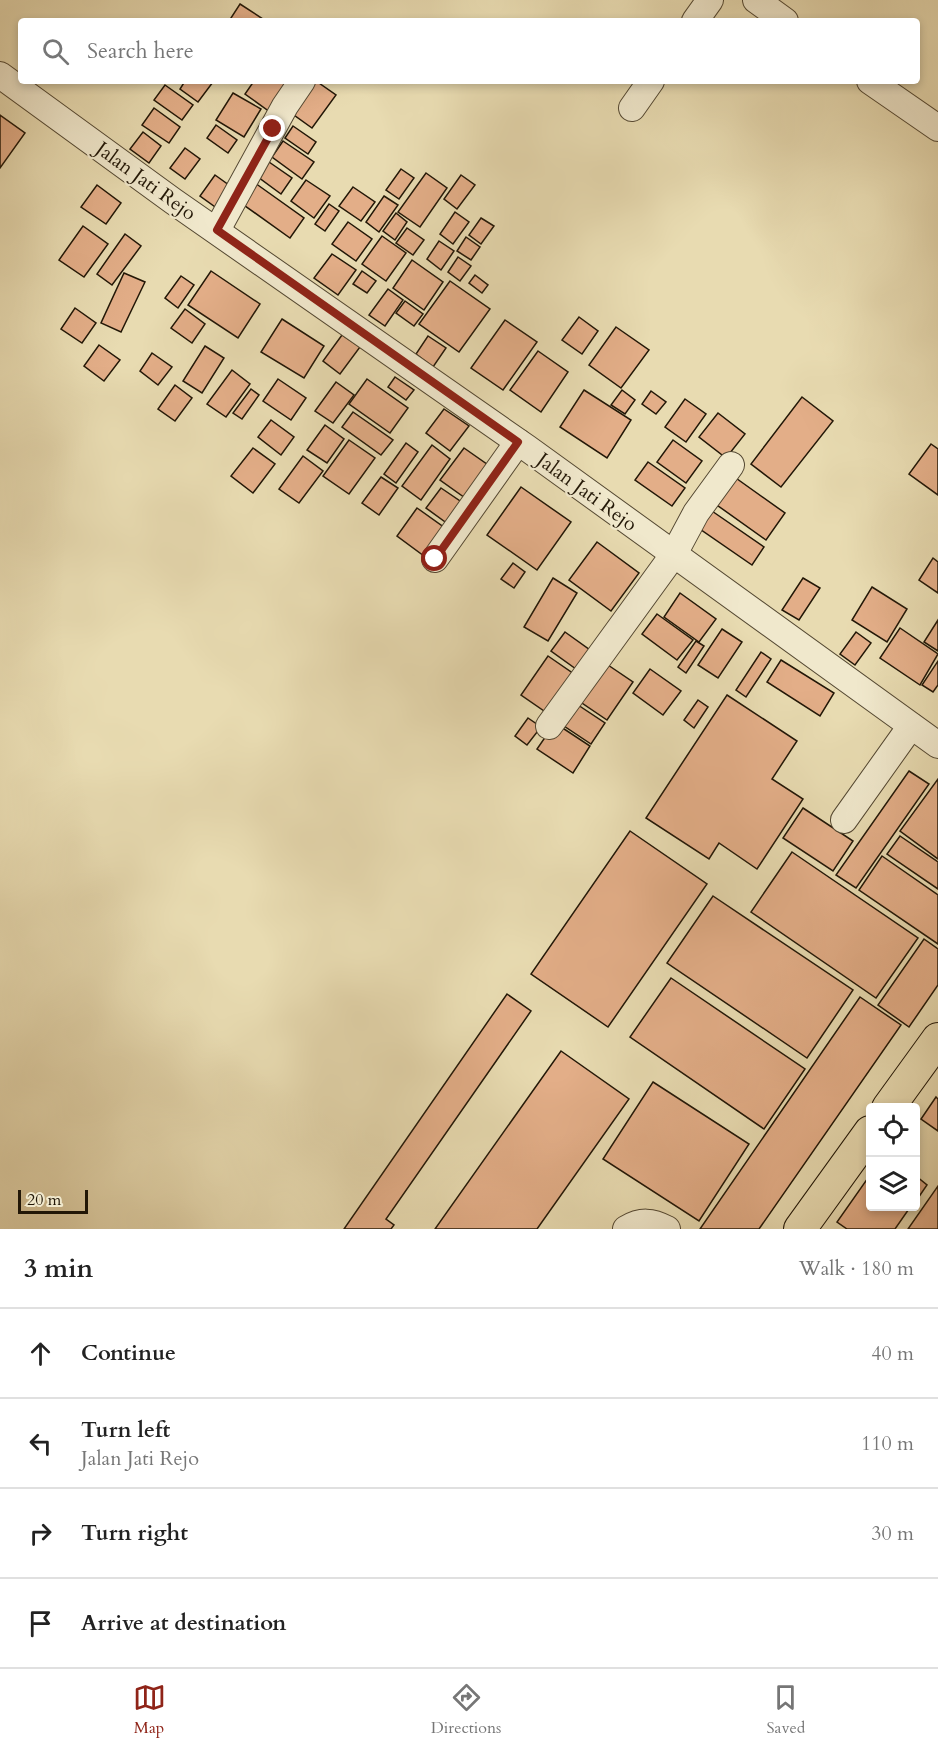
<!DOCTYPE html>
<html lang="en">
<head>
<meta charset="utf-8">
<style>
  :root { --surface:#fff; --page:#f6f6f6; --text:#222; --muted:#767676; --line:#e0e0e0; --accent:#8f2418 }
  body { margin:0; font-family:Cardo,serif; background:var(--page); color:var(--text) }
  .controls { position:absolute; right:18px; bottom:18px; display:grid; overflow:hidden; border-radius:6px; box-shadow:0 3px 9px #0003 }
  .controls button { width:54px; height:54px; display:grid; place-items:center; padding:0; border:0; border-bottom:2px solid var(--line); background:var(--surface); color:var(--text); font:30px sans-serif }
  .scale { position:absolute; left:18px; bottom:15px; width:70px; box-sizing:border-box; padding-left:6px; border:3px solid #221707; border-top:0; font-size:16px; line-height:21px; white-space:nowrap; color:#221707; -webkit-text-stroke:4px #f0e8cc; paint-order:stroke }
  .stop { position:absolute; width:18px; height:18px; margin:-14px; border:4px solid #8f2418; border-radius:50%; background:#fff }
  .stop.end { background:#8f2418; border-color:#fff; box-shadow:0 2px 6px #0008 }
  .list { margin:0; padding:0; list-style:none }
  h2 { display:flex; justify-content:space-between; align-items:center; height:78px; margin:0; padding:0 24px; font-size:26px }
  h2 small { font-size:20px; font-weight:400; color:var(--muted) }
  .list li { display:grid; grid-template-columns:39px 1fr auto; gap:18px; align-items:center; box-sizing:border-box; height:90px; padding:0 24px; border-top:2px solid var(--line) }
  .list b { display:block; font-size:22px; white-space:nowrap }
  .list p { margin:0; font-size:20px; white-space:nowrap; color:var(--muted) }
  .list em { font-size:20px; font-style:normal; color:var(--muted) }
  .icon { flex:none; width:33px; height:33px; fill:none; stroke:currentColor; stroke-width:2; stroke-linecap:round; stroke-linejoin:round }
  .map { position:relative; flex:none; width:938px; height:1229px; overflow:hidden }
  .search { position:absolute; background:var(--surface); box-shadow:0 3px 9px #0003; left:18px; right:18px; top:18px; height:66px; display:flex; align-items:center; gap:15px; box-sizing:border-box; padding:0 21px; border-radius:6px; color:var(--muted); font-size:22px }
  .sheet { height:438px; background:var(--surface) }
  nav { display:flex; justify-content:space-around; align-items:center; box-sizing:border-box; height:84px; border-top:2px solid var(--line); background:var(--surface); font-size:16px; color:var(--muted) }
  nav a { display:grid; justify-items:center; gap:3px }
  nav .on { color:var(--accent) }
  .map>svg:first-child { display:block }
  .building { fill:#e3ae88; stroke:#221707; stroke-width:1.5 }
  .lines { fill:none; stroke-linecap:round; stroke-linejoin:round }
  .minor-casing { stroke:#544832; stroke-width:28 }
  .major-casing { stroke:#221707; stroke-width:34 }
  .minor { stroke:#f0e8cc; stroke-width:26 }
  .major { stroke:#e8dbb1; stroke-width:32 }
  .route { stroke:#8f2418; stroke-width:8 }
  .labels { text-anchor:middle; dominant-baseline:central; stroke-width:4.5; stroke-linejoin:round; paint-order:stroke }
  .street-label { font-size:20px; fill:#221707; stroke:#f0e8cc }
</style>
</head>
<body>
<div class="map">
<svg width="938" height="1229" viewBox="0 0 938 1229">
  <rect width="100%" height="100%" fill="#e8dbb1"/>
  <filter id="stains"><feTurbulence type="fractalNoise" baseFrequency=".00333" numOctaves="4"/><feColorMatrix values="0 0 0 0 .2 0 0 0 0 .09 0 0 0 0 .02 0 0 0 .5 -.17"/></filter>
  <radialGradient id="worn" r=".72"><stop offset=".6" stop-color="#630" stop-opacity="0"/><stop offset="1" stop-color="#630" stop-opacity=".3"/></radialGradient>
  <!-- building -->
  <g class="building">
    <path d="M240 4 266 21H229Z"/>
    <path d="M185 81H211L213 82 198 102 180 89Z"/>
    <path d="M254 81H289L270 112 245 94Z"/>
    <path d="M308 81H316L336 95 312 128 287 110Z"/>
    <path d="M165 85 193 105 182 120 154 100Z"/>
    <path d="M233 93 261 109 244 137 216 120Z"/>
    <path d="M154 108 180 127 169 143 142 125Z"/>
    <path d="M0 115 25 133 0 168Z"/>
    <path d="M216 125 237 140 228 153 207 138Z"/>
    <path d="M293 126 316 142 308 154 285 138Z"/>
    <path d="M143 132 161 146 149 163 130 149Z"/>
    <path d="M283 141 314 162 302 179 272 157Z"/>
    <path d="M185 148 200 159 185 179 170 168Z"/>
    <path d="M269 162 292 178 281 194 258 177Z"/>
    <path d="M401 169 414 178 399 199 386 190Z"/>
    <path d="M426 173 447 188 420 227 398 212Z"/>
    <path d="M215 175 233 188 218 209 200 196Z"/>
    <path d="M461 175 475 185 457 209 444 199Z"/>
    <path d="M306 180 330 196 314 218 291 201Z"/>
    <path d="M255 183 304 218 290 238 241 203Z"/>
    <path d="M97 185 121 203 106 224 81 207Z"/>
    <path d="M353 187 375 202 361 221 339 206Z"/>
    <path d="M384 196 398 205 379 232 366 222Z"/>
    <path d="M329 204 339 211 325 231 315 224Z"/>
    <path d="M455 212 469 222 453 244 440 234Z"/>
    <path d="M396 213 407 222 395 240 383 231Z"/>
    <path d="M481 218 494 226 481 244 469 235Z"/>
    <path d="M348 222 372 239 356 261 332 244Z"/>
    <path d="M83 226 108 244 84 277 59 260Z"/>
    <path d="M407 228 424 240 413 255 396 243Z"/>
    <path d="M125 234 141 246 112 285 97 274Z"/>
    <path d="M382 236 406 253 386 281 362 264Z"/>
    <path d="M466 237 480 247 471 260 457 251Z"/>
    <path d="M439 241 454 251 441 270 427 259Z"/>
    <path d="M332 254 356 270 338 295 314 278Z"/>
    <path d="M458 257 471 266 460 281 448 272Z"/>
    <path d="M412 260 443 282 424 310 393 288Z"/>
    <path d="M211 271 260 304 238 338 188 305Z"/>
    <path d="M362 271 376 281 367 293 353 284Z"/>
    <path d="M124 273 145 282 121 332 101 323Z"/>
    <path d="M475 275 488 285 482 293 469 283Z"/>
    <path d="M181 276 194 285 178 308 165 298Z"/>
    <path d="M450 281 490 309 459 352 419 324Z"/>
    <path d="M388 289 403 300 385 326 369 315Z"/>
    <path d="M405 301 423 314 414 326 396 313Z"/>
    <path d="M75 308 96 323 82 343 61 329Z"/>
    <path d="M185 309 205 324 192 343 171 328Z"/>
    <path d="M579 317 598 331 582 354 562 340Z"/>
    <path d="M282 319 324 346 304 378 261 352Z"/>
    <path d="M505 320 537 342 503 390 471 368Z"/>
    <path d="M616 327 649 350 621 388 589 365Z"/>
    <path d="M342 335 360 347 340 374 323 361Z"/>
    <path d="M428 336 446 348 433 367 416 354Z"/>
    <path d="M99 345 120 360 104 381 84 366Z"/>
    <path d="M205 346 224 358 202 393 183 381Z"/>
    <path d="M538 351 568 372 541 412 510 390Z"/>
    <path d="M152 353 172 367 158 385 140 371Z"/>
    <path d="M232 370 250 384 226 417 207 404Z"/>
    <path d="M395 377 414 390 406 400 388 387Z"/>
    <path d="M278 379 306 398 291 420 263 401Z"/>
    <path d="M367 379 408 408 390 433 349 404Z"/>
    <path d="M336 382 354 395 333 423 315 411Z"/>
    <path d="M175 385 192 398 175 421 158 409Z"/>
    <path d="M251 389 259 395 242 419 233 413Z"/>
    <path d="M584 390 631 420 607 458 560 427Z"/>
    <path d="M622 390 635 400 625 414 611 405Z"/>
    <path d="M651 391 666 402 656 414 642 404Z"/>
    <path d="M802 397 833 421 781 487 751 464Z"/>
    <path d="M685 399 706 414 686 442 665 427Z"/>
    <path d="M444 409 469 426 450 451 426 433Z"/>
    <path d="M353 412 393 440 381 455 342 427Z"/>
    <path d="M718 413 745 434 726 458 699 437Z"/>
    <path d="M271 420 294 437 281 455 258 437Z"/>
    <path d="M325 425 344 439 327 463 307 450Z"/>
    <path d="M349 440 375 458 349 494 323 476Z"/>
    <path d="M673 440 702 461 686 483 657 462Z"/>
    <path d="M406 443 418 452 396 483 384 474Z"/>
    <path d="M931 444 938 449V495L909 474Z"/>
    <path d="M432 445 450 459 421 500 402 486Z"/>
    <path d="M253 448 275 464 253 493 231 476Z"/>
    <path d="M464 448 491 467 468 500 440 480Z"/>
    <path d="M303 456 323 471 299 503 279 489Z"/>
    <path d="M648 462 685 488 672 506 635 480Z"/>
    <path d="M733 476 785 513 766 540 714 503Z"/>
    <path d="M381 477 398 488 379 515 362 503Z"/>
    <path d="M521 487 571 522 537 570 487 535Z"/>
    <path d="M441 488 463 503 448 524 426 508Z"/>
    <path d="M417 508 445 528 424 556 397 536Z"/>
    <path d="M709 509 764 547 752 565 697 527Z"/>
    <path d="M597 542 639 573 611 611 569 580Z"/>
    <path d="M933 558 938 562V593L919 580Z"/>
    <path d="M513 563 525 572 514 588 501 579Z"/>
    <path d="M553 578 577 593 548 641 524 627Z"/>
    <path d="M803 578 820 588 799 620 782 610Z"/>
    <path d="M872 587 907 609 887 642 852 620Z"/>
    <path d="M680 593 716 619 699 642 664 617Z"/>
    <path d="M657 614 693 640 677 660 642 634Z"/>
    <path d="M938 620V651L924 642Z"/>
    <path d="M900 628 938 654 920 685 880 658Z"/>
    <path d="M722 629 742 642 718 678 698 665Z"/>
    <path d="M565 632 590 650 576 669 551 651Z"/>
    <path d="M856 632 871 643 855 665 840 654Z"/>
    <path d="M696 641 704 646 686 673 678 667Z"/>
    <path d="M761 652 771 659 746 697 736 690Z"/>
    <path d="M548 656 574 674 547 713 521 695Z"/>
    <path d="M781 660 834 693 820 716 767 682Z"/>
    <path d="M938 661V685L933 692 922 685Z"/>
    <path d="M605 663 633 682 607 720 579 701Z"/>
    <path d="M650 669 681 691 663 715 633 693Z"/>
    <path d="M727 695 797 741 772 779 803 799 757 869 719 843 709 859 646 818Z"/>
    <path d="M698 700 708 707 694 728 684 720Z"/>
    <path d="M572 701 605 723 591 744 558 722Z"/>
    <path d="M528 718 541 727 527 745 515 736Z"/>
    <path d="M555 723 590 746 573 773 537 749Z"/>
    <path d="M909 771 929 784 856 888 836 875Z"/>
    <path d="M938 779V859L900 831Z"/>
    <path d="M803 808 853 841 833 871 783 838Z"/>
    <path d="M630 831 707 884 608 1027 531 974Z"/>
    <path d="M900 836 938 862V889L887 854Z"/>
    <path d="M792 852 918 938 876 998 751 912Z"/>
    <path d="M882 856 938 895V944L859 890Z"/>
    <path d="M713 896 853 990 807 1058 667 963Z"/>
    <path d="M924 939 938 949V985L909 1027 878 1005Z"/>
    <path d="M671 978 805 1069 764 1129 630 1037Z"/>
    <path d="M507 994 531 1011 386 1219 394 1225 391 1229H344Z"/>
    <path d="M860 997 901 1025 759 1229H700Z"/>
    <path d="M561 1051 629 1099 537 1229H435Z"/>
    <path d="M653 1082 749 1144 699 1221 603 1159Z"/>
    <path d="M936 1097 938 1099V1131L921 1119Z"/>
    <path d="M870 1175V1206H911L895 1229H847L837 1222Z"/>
    <path d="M916 1176 927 1185 916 1201Z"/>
    <path d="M938 1186V1229H908Z"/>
  </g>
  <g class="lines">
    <!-- minor casing -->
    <g class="minor-casing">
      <g id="minor">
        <path d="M756 0 785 21"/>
        <path d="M695 21 710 0"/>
        <path d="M0 75 173 201 527 448 938 745"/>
        <path d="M870 81 938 128"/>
        <path d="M632 108 651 81"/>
        <path d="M217 230 285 106 302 81"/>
        <path d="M435 559 518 442"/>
        <path d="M549 726 674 554 696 513 731 465"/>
        <path d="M844 820 911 726"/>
        <path d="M626 1229C641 1220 652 1221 667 1229"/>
      </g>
    </g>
    <!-- major casing -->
    <g class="major-casing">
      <g id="major">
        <path d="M888 1108 938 1039"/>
        <path d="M800 1229 870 1132"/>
      </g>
    </g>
    <!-- minor -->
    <use href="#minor" class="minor"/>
    <!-- major -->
    <use href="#major" class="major"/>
  </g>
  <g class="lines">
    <!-- route -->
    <path class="route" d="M273 129 217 230 518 442 435 559"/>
  </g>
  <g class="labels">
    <!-- street labels -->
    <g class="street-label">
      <text transform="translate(146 181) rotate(36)">Jalan Jati Rejo</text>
      <text transform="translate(587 492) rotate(36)">Jalan Jati Rejo</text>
    </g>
  </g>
  <rect width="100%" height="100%" filter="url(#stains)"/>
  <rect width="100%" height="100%" fill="url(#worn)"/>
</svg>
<div class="controls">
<button><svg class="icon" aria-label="locate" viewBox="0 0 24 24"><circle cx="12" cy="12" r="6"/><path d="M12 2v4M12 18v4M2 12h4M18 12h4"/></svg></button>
<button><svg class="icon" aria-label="layers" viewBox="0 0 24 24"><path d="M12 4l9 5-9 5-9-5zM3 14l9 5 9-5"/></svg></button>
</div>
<div class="scale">20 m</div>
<div class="stop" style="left:435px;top:559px"></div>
<div class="stop end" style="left:273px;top:129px"></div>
<div class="search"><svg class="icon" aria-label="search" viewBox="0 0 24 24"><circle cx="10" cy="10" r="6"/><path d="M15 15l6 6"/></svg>Search here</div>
</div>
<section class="sheet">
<h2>3 min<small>Walk · 180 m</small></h2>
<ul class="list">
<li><svg class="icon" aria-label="ahead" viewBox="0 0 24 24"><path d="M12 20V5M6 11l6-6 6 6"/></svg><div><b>Continue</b></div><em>40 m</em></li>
<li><svg class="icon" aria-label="left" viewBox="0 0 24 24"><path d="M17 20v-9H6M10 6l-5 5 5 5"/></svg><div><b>Turn left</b><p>Jalan Jati Rejo</p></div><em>110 m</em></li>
<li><svg class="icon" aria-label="right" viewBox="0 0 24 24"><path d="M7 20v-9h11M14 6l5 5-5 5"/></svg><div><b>Turn right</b></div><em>30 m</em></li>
<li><svg class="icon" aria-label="arrive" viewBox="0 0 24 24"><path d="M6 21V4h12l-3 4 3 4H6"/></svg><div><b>Arrive at destination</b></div></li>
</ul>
</section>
<nav>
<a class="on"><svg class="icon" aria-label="map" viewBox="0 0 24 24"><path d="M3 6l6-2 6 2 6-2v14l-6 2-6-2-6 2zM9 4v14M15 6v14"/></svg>Map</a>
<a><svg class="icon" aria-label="directions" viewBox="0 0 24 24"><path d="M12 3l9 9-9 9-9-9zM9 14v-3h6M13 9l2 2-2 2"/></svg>Directions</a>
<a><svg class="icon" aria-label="saved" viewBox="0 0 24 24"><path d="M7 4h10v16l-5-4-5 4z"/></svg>Saved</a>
</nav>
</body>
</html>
